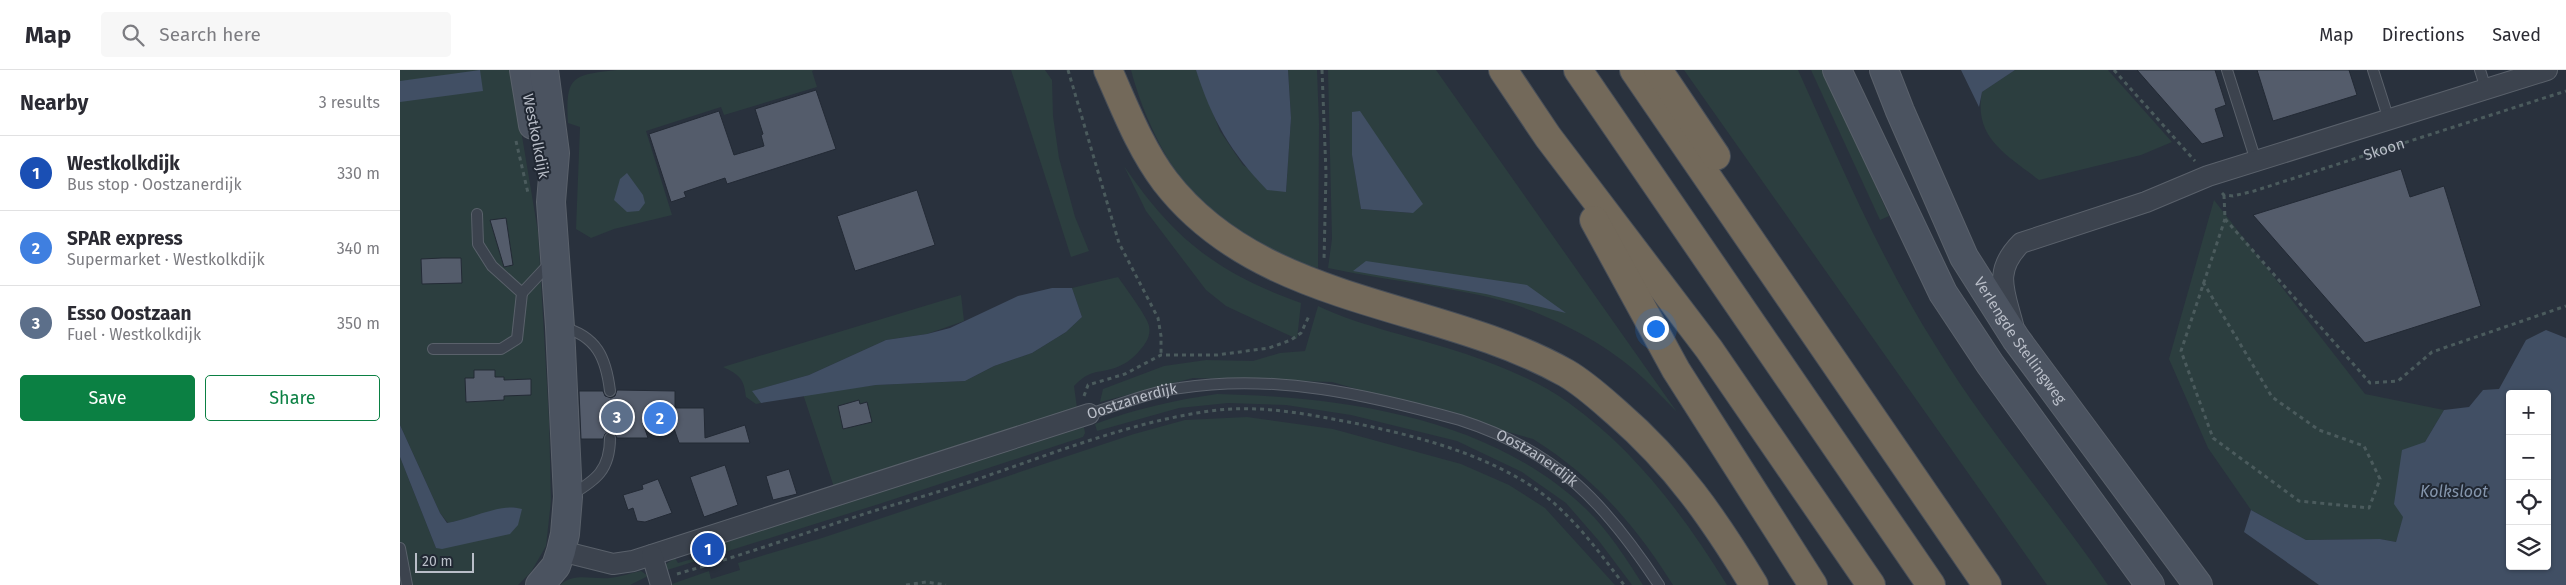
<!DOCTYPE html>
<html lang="en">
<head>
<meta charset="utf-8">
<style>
  :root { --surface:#fff; --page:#f7f7f7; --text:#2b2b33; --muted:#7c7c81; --line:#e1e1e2; --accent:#0b8043 }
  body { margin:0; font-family:"Fira Sans",sans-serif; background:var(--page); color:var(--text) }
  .controls { position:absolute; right:15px; bottom:15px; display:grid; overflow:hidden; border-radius:5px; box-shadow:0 1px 4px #0004 }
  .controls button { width:45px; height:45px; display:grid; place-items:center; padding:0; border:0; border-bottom:1px solid var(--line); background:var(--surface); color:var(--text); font:25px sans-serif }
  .scale { position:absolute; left:15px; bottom:12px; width:59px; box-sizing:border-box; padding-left:5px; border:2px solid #b9bec8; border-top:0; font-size:14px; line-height:18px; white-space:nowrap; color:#b9bec8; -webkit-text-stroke:4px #212833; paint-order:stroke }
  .you { position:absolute; left:1255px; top:258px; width:18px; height:18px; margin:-12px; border:4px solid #fff; border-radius:50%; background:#1a73e8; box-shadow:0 0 0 8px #1a73e833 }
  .badge { display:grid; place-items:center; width:32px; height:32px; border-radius:50%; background:var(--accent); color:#fff; font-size:16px; font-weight:700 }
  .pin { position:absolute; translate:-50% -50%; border:2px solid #fff; box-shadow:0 1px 5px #0006 }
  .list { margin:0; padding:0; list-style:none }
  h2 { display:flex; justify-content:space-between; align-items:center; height:65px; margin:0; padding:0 20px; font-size:21px }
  h2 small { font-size:16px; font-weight:400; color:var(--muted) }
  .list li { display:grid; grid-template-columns:32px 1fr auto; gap:15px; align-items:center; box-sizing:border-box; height:75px; padding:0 20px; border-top:1px solid var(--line) }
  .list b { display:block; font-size:19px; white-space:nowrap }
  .list p { margin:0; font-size:16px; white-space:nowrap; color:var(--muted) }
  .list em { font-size:16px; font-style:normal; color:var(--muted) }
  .actions { display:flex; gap:10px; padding:15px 20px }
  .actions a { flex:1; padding:11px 0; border:1px solid var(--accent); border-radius:5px; text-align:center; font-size:18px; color:var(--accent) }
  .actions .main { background:var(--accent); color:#fff }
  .icon { flex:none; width:28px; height:28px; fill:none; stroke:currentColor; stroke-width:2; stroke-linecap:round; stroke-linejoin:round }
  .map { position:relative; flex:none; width:2166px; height:515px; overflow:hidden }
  header { display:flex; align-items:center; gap:30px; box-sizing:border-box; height:70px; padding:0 25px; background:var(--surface); border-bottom:1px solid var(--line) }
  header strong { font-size:24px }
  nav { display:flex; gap:28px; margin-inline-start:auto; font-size:18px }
  .search { width:350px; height:45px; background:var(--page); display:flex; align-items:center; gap:12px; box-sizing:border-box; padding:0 18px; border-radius:5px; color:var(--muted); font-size:19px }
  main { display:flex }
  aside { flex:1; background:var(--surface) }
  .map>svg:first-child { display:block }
  .green { fill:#2c3e3f; fill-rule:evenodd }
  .water { fill:#414f64; fill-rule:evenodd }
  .building { fill:#545c6b; stroke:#232a35 }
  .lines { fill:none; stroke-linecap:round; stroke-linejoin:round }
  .lane-casing { stroke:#5a616b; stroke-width:12 }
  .street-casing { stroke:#5a616b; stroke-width:22 }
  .secondary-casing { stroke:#5a616b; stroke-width:30 }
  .highway-casing { stroke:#474e58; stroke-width:30 }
  .path { stroke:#4b5b5d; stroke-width:3; stroke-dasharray:4 4; stroke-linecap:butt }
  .lane { stroke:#3c434e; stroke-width:10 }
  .street { stroke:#3c434e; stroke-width:20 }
  .secondary { stroke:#4b5360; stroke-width:28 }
  .highway { stroke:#73695a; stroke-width:28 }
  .labels { text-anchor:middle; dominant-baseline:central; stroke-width:4; stroke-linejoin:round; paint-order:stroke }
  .street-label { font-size:15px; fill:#b9bec8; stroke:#212833 }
  .water-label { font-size:16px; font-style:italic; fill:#8495ac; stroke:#212833 }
</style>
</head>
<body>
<header>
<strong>Map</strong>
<div class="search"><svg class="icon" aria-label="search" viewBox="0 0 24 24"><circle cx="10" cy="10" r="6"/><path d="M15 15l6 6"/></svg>Search here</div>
<nav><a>Map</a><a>Directions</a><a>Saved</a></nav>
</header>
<main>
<aside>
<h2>Nearby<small>3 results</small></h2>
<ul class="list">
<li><span class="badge" style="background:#1a4fb4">1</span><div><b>Westkolkdijk</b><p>Bus stop · Oostzanerdijk</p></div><em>330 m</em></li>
<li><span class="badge" style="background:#3f7fe0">2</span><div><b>SPAR express</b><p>Supermarket · Westkolkdijk</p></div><em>340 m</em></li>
<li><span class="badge" style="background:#5c6f8a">3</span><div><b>Esso Oostzaan</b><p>Fuel · Westkolkdijk</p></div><em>350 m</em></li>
</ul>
<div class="actions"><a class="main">Save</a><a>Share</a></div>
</aside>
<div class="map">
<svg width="2166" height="515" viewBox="0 0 2166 515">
  <rect width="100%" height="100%" fill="#29313d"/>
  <!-- green -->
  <g class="green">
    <path d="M0 0H111L138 162 149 350 151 431 146 476 131 502 118 515H11L0 484V387L36 478 116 437 48 453 40 443 0 355Z"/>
    <path d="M217 0H414L412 1 417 17 324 45 321 37 246 61 272 145 214 159 191 168 176 159 180 57 168 53C165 5 173 5 217 0Z"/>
    <path d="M611 0H645L652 10 653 46 659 88 675 147 689 181 671 187Z"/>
    <path d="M731 0H796L820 61 843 95 886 122 891 48 888 0H917L919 54 918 198C900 195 886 186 870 178 846 165 823 152 803 134 769 103 742 43 731 0Z"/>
    <path d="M928 0H1036L1277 342C1262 327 1248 312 1233 299 1194 265 1129 235 1079 225 1029 214 978 209 928 198L932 169ZM952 42 1012 143 961 139 952 85Z"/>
    <path d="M1284 0H1398C1441 95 1481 190 1537 278 1588 361 1653 435 1708 515H1647Z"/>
    <path d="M1411 0H1424L1489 146 1480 150Z"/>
    <path d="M1615 0H1708L1772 72 1741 85 1639 110C1607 85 1573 68 1582 22Z"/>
    <path d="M724 96C774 169 817 203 901 233L897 269 826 236 806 220 746 141Z"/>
    <path d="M1814 130 1965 324 2044 340 2025 372 1996 472 1980 469 1906 470 1851 440 1808 378 1769 289Z"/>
    <path d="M718 207C725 217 748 248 749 256 751 266 746 273 740 280 733 289 725 294 715 298 695 304 691 299 674 316L677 338 435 420 403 324 476 315 565 311 594 296 632 283 666 262 682 247 672 218Z"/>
    <path d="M561 225 564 251 527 264 486 270 409 305 353 321 361 333 356 334 346 327C344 309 340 305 323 297Z"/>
    <path d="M918 236C965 258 1016 267 1066 284 1100 296 1139 311 1169 333 1235 380 1285 447 1327 515H1273C1236 456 1193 406 1133 369L932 312 793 308 700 332 703 319 764 296 806 290 853 291 880 283 905 281Z"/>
    <path d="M817 324C944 327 1090 347 1186 439 1208 460 1227 490 1243 515H1232L1199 471 1166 433 1122 402 1057 371 951 345 886 335 828 333 779 338 697 361 695 354C735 339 775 330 817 324Z"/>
    <path d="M847 347 933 359 1061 394 1109 415 1145 438 1215 515H269L309 501 311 509 340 500 338 493 422 468 734 364 785 350Z"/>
    <path d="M684 357 685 363 683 367 479 434 264 501 266 494 275 488 278 493 320 481 319 474Z"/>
    <path d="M241 501 248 506 230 515H160C175 502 192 510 210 508 220 507 231 503 241 501Z"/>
  </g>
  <!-- water -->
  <g class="water">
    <path d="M80 0 83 21 0 32V11Z"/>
    <path d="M796 0H888L891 48 886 122 867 120C831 83 812 50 796 0Z"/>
    <path d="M1561 0H1615L1582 22 1579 37Z"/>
    <path d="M960 41 1023 134 1013 143 961 139 952 85V42Z"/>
    <path d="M227 103 243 125 245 133 239 141 227 142 214 130 220 109Z"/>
    <path d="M966 191 1127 215 1166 243 1086 224 953 201Z"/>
    <path d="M652 218H672L682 247 666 262 632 283 594 296 565 311 476 315 361 333 352 321 409 305 486 270 527 264 550 258 618 226Z"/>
    <path d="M2146 260 2166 268V515H1919L1844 462 1851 440 1906 470 1980 469 1996 472 2003 447 1994 434 2002 380 2025 372 2044 340 2069 337 2083 320 2099 319 2126 270ZM2110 324H2147V496H2110Z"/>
    <path d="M0 355 40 443 47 453C69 450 102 432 122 439L118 455 110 464 42 479 36 478 0 387Z"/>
  </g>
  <!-- building -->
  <g class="building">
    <path d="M1737 0H1815L1826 35 1815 39 1824 67 1802 74Z"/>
    <path d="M1857 0H1949L1957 25 1873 51Z"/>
    <path d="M416 20 436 79 327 114 325 108 284 122 286 127 271 132 249 64 319 41 334 85 364 76 361 65 363 64 355 39Z"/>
    <path d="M2001 99 2010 127 2044 116 2081 236 1965 273 1853 145Z"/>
    <path d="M517 120 535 175 455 201 437 146Z"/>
    <path d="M106 148 113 195 104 197 90 150Z"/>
    <path d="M42 188H61L62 213 22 214 21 189Z"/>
    <path d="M74 300H95V307H104V310L131 309V325L104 326V330L66 332 65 308H74Z"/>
    <path d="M217 320 275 321V338H304L305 368 345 355 350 373H279L269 344 243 353 248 368H217L214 363 210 361 205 364 203 369H181L179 321H203L205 326 211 328 215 326Z"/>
    <path d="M459 330 460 334 467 332 472 352 443 359 438 336Z"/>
    <path d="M325 395 338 435 304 447 290 407Z"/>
    <path d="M389 399 397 424 373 430 366 406Z"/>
    <path d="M258 409 272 443 245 452 237 451 233 438 228 440 223 425 243 419 242 415Z"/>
  </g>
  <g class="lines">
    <!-- lane casing -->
    <g class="lane-casing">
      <g id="lane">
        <path d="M1827 0 1856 91"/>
        <path d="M1973 0 1989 50"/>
        <path d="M2080 0 2086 19"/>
        <path d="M122 223 150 193"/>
        <path d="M162 257C197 266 206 288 210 321"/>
        <path d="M33 279H101L117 269 122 223 92 196 78 174 77 144"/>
        <path id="s2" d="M689 344C719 335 749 322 780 318 875 303 969 325 1060 350 1157 381 1205 433 1259 515"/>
        <path d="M171 425C196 410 210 400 210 368"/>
        <path d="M0 478 7 515"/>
      </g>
    </g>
    <!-- street casing -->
    <g class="street-casing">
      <g id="street">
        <path d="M1613 255C1604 220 1593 201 1621 173L1746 132 1808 106 2147 0"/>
        <path d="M161 481 213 494 233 491 689 344"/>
        <path d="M252 485 261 515"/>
      </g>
    </g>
    <!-- secondary casing -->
    <g class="secondary-casing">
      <g id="secondary">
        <path d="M124 0 133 55"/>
        <path d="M1437 0 1543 223 1590 294 1750 515"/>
        <path id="s3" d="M1484 0 1500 41 1564 187 1616 269 1798 515"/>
        <path d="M140 515 156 496 161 481 165 464 168 427 160 257 151 132 155 83 144 0"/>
      </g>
    </g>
    <!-- highway casing -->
    <g class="highway-casing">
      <g id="highway">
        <path d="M708 0C725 38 740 78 765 111 861 236 1038 231 1166 303 1185 314 1201 329 1217 343 1276 394 1314 449 1354 515"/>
        <path d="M1103 0 1148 67 1309 279 1471 515"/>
        <path d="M1178 0 1531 515"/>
        <path d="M1234 0 1587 515"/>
        <path d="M1258 0 1316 86"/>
        <path d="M1194 150 1276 300 1413 515"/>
      </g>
    </g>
    <!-- path -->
    <g class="path">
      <path d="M668 0 719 173 758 248 761 266V285"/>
      <path d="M922 0 926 103 924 190"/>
      <path d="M1714 0 1795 91"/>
      <path d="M116 71 128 123"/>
      <path id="s1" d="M1822 123 1824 125 1833 126 1854 121 2166 21"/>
      <path d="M1824 125 1825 149 1970 313 1998 311 2032 282 2166 236"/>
      <path d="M1803 212 1872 327 1919 360 1964 376 1980 409 1969 438 1899 431 1813 368 1781 281 1825 149"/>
      <path d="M684 326 688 315 725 304 761 285H817L869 278 891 270 901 263 909 246"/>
      <path d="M277 504C340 486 402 464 464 444 502 432 540 422 578 409 654 383 731 352 810 341 859 334 906 344 954 353 1016 366 1079 382 1133 417 1170 442 1197 479 1224 515"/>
      <path d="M506 515 526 512 546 515"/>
    </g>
    <!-- lane -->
    <use href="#lane" class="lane"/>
    <!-- street -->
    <use href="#street" class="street"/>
    <!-- secondary -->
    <use href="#secondary" class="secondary"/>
    <!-- highway -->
    <use href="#highway" class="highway"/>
  </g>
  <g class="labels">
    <!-- street labels -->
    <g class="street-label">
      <text transform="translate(136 66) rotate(79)">Westkolkdijk</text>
      <text stroke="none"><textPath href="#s1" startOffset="170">Skoon</textPath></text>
      <text stroke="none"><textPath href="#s3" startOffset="304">Verlengde Stellingweg</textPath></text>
      <text stroke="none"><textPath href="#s2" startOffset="45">Oostzanerdijk</textPath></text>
      <text stroke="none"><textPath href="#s2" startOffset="465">Oostzanerdijk</textPath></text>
    </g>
    <!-- water labels -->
    <g class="water-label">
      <text x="2054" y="421">Kolksloot</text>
    </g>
  </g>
</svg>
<div class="controls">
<button>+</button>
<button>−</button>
<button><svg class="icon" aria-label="locate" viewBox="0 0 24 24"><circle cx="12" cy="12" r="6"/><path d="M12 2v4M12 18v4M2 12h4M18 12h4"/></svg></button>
<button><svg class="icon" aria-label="layers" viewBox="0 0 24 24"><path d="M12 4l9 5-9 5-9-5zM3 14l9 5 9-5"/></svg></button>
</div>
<div class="scale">20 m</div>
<div class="you"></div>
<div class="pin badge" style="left:308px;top:479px;background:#1a4fb4">1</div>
<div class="pin badge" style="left:260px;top:348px;background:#3f7fe0">2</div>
<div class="pin badge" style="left:217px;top:347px;background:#5c6f8a">3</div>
</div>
</main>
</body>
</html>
